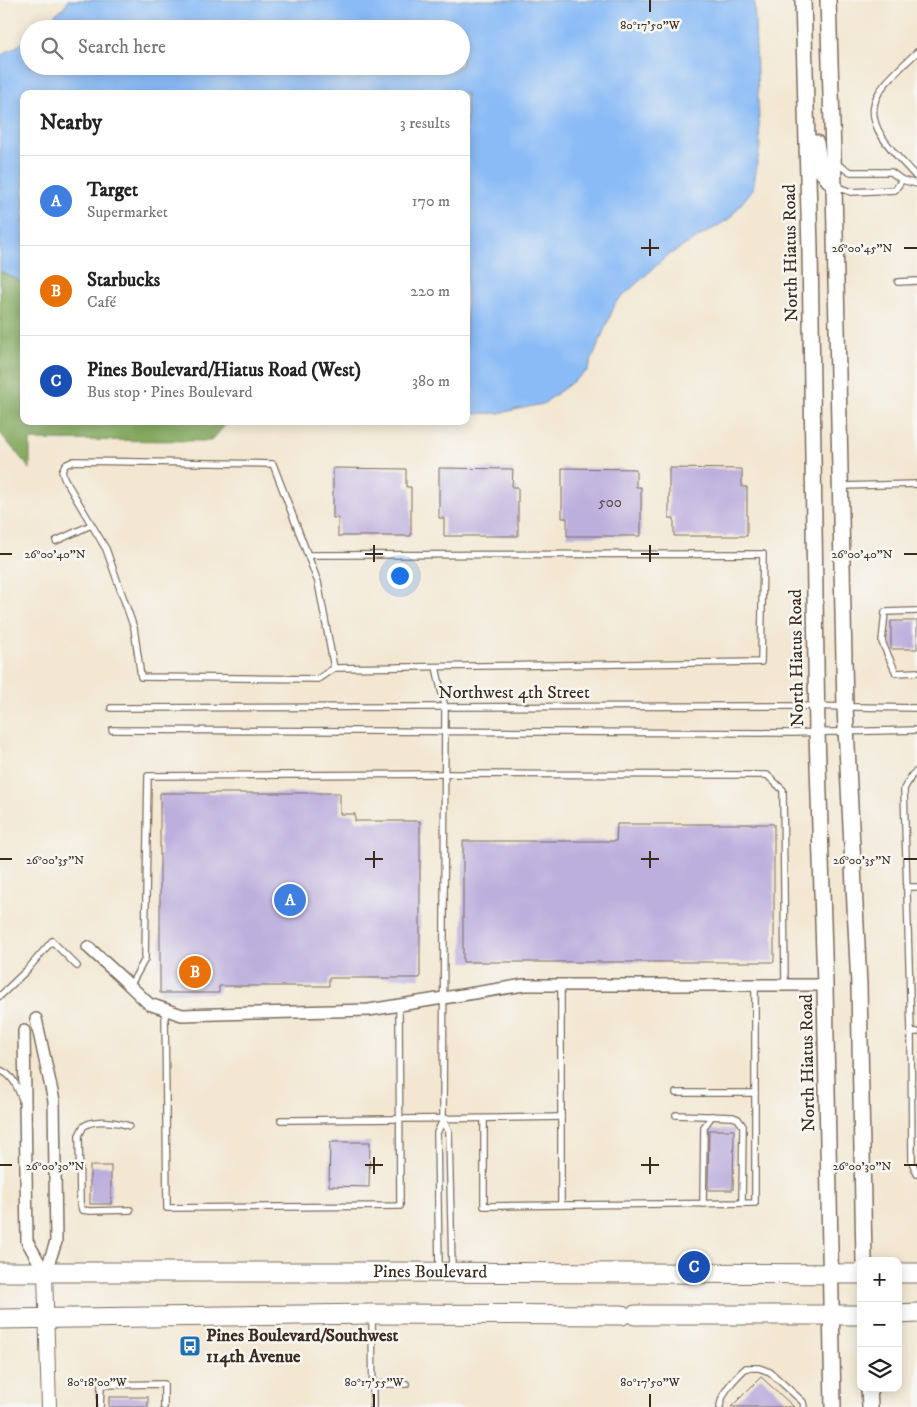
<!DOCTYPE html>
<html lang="en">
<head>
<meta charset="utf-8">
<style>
  :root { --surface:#fff; --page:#f2f2f2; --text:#222; --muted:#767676; --line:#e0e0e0; --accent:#d93025 }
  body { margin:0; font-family:"IM FELL DW Pica",serif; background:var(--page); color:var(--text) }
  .controls { position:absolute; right:15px; bottom:15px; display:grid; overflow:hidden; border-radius:10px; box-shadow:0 2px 12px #0003 }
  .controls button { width:45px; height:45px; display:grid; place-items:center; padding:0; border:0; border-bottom:1px solid var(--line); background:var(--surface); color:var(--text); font:25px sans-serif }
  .you { position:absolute; left:399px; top:575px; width:18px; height:18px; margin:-12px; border:4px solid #fff; border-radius:50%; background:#1a73e8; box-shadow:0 0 0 8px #1a73e833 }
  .badge { display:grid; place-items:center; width:32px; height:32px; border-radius:50%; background:var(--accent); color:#fff; font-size:16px; font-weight:700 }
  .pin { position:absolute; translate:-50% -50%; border:2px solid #fff; box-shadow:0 1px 5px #0006 }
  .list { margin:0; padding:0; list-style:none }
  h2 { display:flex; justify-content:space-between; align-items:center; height:65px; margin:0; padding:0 20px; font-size:21px }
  h2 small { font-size:16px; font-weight:400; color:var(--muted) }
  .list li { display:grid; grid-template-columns:32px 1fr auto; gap:15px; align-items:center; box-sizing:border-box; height:90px; padding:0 20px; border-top:1px solid var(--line) }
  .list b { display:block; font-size:19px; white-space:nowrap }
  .list p { margin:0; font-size:16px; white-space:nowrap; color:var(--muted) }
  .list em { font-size:16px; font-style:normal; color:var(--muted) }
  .icon { flex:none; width:28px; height:28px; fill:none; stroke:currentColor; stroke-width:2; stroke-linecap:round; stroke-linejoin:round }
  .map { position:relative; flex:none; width:917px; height:1407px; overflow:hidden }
  .search { position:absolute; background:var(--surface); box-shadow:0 2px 12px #0003; left:20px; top:20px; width:450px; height:55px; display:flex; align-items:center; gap:12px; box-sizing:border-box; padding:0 18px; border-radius:28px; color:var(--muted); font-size:19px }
  .panel { position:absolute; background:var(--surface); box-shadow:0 2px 12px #0003; left:20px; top:90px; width:450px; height:335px; border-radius:10px }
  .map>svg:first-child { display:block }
  .forest { fill:#85aa60; stroke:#606a3f }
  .water { fill:#8abbf6; stroke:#62728a }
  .building { fill:#bcafdd }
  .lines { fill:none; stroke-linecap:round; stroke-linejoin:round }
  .service-casing { stroke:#7b6c5d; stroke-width:8 }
  .minor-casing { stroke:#7b6c5d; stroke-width:14 }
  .tertiary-casing { stroke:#7b6c5d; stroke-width:16 }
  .secondary-casing { stroke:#7b6c5d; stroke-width:18 }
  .trunk-casing { stroke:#7b6c5d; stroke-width:21 }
  .service { stroke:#fff; stroke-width:5.5 }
  .minor { stroke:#fff; stroke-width:11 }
  .tertiary { stroke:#fff; stroke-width:14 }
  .secondary { stroke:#fff; stroke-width:15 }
  .trunk { stroke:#fff; stroke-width:19 }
  .ticks { fill:none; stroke:#3b2a1e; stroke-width:2 }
  .labels { text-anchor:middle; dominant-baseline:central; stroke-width:5; stroke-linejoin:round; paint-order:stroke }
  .number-label { font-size:15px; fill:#5b4b4e }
  .street-label { font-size:18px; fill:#3b2a1e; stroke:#f6f6f2 }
  .poi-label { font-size:18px; font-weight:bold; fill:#3b2a1e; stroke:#f6f6f2; text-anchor:start }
  .ticks-label { font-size:12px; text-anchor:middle; fill:#3b2a1e; stroke:#f6f6f2; stroke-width:5; stroke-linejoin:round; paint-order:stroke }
</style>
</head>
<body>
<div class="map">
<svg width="917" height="1407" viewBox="0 0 917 1407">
  <rect width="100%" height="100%" fill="#f6f6f2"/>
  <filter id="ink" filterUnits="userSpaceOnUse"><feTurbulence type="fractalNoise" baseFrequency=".02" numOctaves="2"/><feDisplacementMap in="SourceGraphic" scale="10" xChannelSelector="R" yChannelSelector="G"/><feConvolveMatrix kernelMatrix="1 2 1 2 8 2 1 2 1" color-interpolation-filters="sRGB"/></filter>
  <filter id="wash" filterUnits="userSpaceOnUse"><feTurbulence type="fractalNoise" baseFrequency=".0096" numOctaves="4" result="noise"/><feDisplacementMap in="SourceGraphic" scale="20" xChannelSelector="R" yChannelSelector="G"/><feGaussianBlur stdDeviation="1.12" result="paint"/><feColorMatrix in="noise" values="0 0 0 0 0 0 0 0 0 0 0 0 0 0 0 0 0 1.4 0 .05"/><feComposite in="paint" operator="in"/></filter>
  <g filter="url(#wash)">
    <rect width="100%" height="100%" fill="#f3e7d2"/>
    <!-- forest -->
    <path class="forest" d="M0 271 24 283V421H229L211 441 30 440V469L0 433Z"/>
    <!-- water -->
    <path class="water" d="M68 0H754L760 146 753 189 729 219 667 256 616 302 587 371 543 404 499 413 466 414V94H24V283L0 271V56L21 44 29 37V66H461V29H38L66 5Z"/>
    <g id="blocks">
      <!-- building -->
      <g class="building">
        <path d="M333 468 406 469V487H411V536H338V518H333Z"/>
        <path d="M439 468 513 469 512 487H518V536H444V518H439Z"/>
        <path d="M562 468 636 469V487H641V536H567V518H562Z"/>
        <path d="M669 468 742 469V487H747V536H674V518H669Z"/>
        <rect x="891" y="621" width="26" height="28"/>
        <path d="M160 793H340V814H355V821H420V978H329V986H219V993H160Z"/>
        <path d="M617 824H774V962H463V841H616Z"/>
        <path d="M709 1130H734L733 1190H708Z"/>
        <path d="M330 1142H370L369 1187 329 1186Z"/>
        <rect x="90" y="1166" width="21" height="38"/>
        <path d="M761 1377 794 1407H731Z"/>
        <rect x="109" y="1397" width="39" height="10"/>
      </g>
    </g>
  </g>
  <g filter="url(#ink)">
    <use href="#blocks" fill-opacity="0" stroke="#7b6c5d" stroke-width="1"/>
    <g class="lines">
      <!-- service casing -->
      <g class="service-casing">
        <g id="service">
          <path d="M917 52C905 64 889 77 880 91 858 124 897 154 917 178"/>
          <path d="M834 163 851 172H891L902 180 917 184"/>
          <path d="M835 186 851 192 895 190 902 180"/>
          <path d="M898 282 917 281"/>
          <path d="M842 486 917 484"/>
          <path d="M56 541 91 525"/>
          <path d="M308 555 763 554 761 662 334 668 318 679 141 677 134 628 106 549 64 478 62 471 65 465 74 461 273 464 318 582 334 668"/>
          <path d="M917 611 885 612 882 642 896 673 917 672"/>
          <path d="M436 667 445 708 443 1120 437 1133 439 1270"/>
          <path d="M111 708 793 706 917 708"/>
          <path d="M112 730 791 733 917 730"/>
          <path d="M906 887H917"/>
          <path d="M130 986 145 959 148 776 444 774 767 775 783 790 785 984"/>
          <path d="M0 996 27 970 52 941 77 966"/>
          <path d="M165 1011 167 1208 400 1206 399 1005"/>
          <path d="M911 1032 904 789 912 775 917 771"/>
          <path d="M917 1032H911L912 1162 917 1174"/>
          <path d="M0 1070C12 1075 17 1085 21 1097"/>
          <path d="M676 1093H755"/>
          <path d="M676 1115 733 1117 738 1119 743 1126 742 1203"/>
          <path d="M484 1119V1206L755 1203V984"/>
          <path d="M281 1120C375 1119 468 1119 561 1117"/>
          <path d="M443 1120 449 1132 452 1270"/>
          <path d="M129 1126C118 1122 93 1118 83 1127 82 1129 81 1132 79 1135L80 1202 82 1210 90 1211 130 1210"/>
          <path d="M703 1204 704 1127 712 1116"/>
          <path d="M561 1205V984"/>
          <path d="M372 1317 373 1407"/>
          <path d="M373 1384H406"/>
          <path d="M100 1407 101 1385 164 1384V1407"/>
          <path d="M720 1407C721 1392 735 1378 746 1368H759L770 1372 803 1402 804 1407"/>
        </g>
      </g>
      <!-- minor casing -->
      <g class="minor-casing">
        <g id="minor">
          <path d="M88 947 124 980 149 1004 182 1015 369 1010 524 985H825"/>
          <path d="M36 1019 54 1101 56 1242 45 1273"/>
          <path d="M24 1031 27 1241 45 1273"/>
        </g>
      </g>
      <!-- tertiary casing -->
      <g class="tertiary-casing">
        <path id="tertiary" d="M45 1273 49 1407"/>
      </g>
      <!-- secondary casing -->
      <g class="secondary-casing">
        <g id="secondary">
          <path d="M803 0 810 249 817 733 825 985 833 1407"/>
          <path d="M828 0 834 186 845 707 859 985 864 1261"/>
          <path d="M816 143 820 169 834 186"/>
          <path d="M869 1388 870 1407"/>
        </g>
      </g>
      <!-- trunk casing -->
      <g class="trunk-casing">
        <g id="trunk">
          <path id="s1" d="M0 1272H377L861 1274"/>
          <path d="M898 1273H917"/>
          <path d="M898 1314 917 1313"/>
          <path d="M635 1315H861"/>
          <path d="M0 1319 372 1314 622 1315"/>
        </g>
      </g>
      <!-- service -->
      <use href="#service" class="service"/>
      <!-- minor -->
      <use href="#minor" class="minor"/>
      <!-- tertiary -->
      <use href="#tertiary" class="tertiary"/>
      <!-- secondary -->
      <use href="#secondary" class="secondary"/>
      <!-- trunk -->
      <use href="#trunk" class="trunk"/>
    </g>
  </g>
  <!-- ticks -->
  <path class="ticks" d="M650 0V12M650 239V256M641 248H659M904 248H917M374 545V562M650 545V562M0 554H12M365 554H383M641 554H659M904 554H917M374 851V868M650 851V868M0 859H12M365 859H383M641 859H659M904 859H917M374 1157V1174M650 1157V1174M0 1165H12M365 1165H383M641 1165H659M904 1165H917M97 1394V1407M374 1394V1407M650 1394V1407"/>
  <!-- icons -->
  <defs>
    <g id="bus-square" transform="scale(1.125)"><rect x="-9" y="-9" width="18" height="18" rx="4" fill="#1f6fb2" stroke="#f6f6f2"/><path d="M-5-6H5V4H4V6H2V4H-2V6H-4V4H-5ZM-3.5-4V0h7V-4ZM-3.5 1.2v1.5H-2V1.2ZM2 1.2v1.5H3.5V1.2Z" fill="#fff"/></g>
  </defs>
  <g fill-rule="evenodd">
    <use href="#bus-square" x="190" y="1346"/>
  </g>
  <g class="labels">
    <!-- number labels -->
    <g class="number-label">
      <text x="610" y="502">500</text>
    </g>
    <!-- street labels -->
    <g class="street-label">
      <text transform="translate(791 253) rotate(-91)">North Hiatus Road</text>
      <text transform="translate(797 658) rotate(-91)">North Hiatus Road</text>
      <text x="514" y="693">Northwest 4th Street</text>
      <text transform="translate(808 1063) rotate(-91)">North Hiatus Road</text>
      <text stroke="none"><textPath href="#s1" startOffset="430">Pines Boulevard</textPath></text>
    </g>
    <!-- poi labels -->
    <g class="poi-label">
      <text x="206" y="1336">Pines Boulevard/Southwest<tspan x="206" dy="21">114th Avenue</tspan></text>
    </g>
  </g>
  <g class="ticks-label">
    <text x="650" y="29">80°17'50"W</text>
    <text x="862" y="252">26°00'45"N</text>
    <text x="55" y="558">26°00'40"N</text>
    <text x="862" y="558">26°00'40"N</text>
    <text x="55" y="864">26°00'35"N</text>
    <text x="862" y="864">26°00'35"N</text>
    <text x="55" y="1170">26°00'30"N</text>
    <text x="862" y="1170">26°00'30"N</text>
    <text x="97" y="1386">80°18'00"W</text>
    <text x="374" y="1386">80°17'55"W</text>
    <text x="650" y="1386">80°17'50"W</text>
  </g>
</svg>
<div class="controls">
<button>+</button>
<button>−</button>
<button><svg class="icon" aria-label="layers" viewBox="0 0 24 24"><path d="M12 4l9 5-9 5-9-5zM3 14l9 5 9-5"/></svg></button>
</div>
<div class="you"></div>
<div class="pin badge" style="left:290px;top:900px;background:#3f7fe0">A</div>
<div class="pin badge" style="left:195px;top:972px;background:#e8710a">B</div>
<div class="pin badge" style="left:694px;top:1267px;background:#1a4fb4">C</div>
<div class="search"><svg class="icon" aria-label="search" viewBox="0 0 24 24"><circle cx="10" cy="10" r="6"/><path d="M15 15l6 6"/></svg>Search here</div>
<section class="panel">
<h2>Nearby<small>3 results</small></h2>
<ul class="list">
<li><span class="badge" style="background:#3f7fe0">A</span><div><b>Target</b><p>Supermarket</p></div><em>170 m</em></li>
<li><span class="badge" style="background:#e8710a">B</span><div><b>Starbucks</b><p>Café</p></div><em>220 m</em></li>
<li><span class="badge" style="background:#1a4fb4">C</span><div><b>Pines Boulevard/Hiatus Road (West)</b><p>Bus stop · Pines Boulevard</p></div><em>380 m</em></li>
</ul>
</section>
</div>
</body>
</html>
